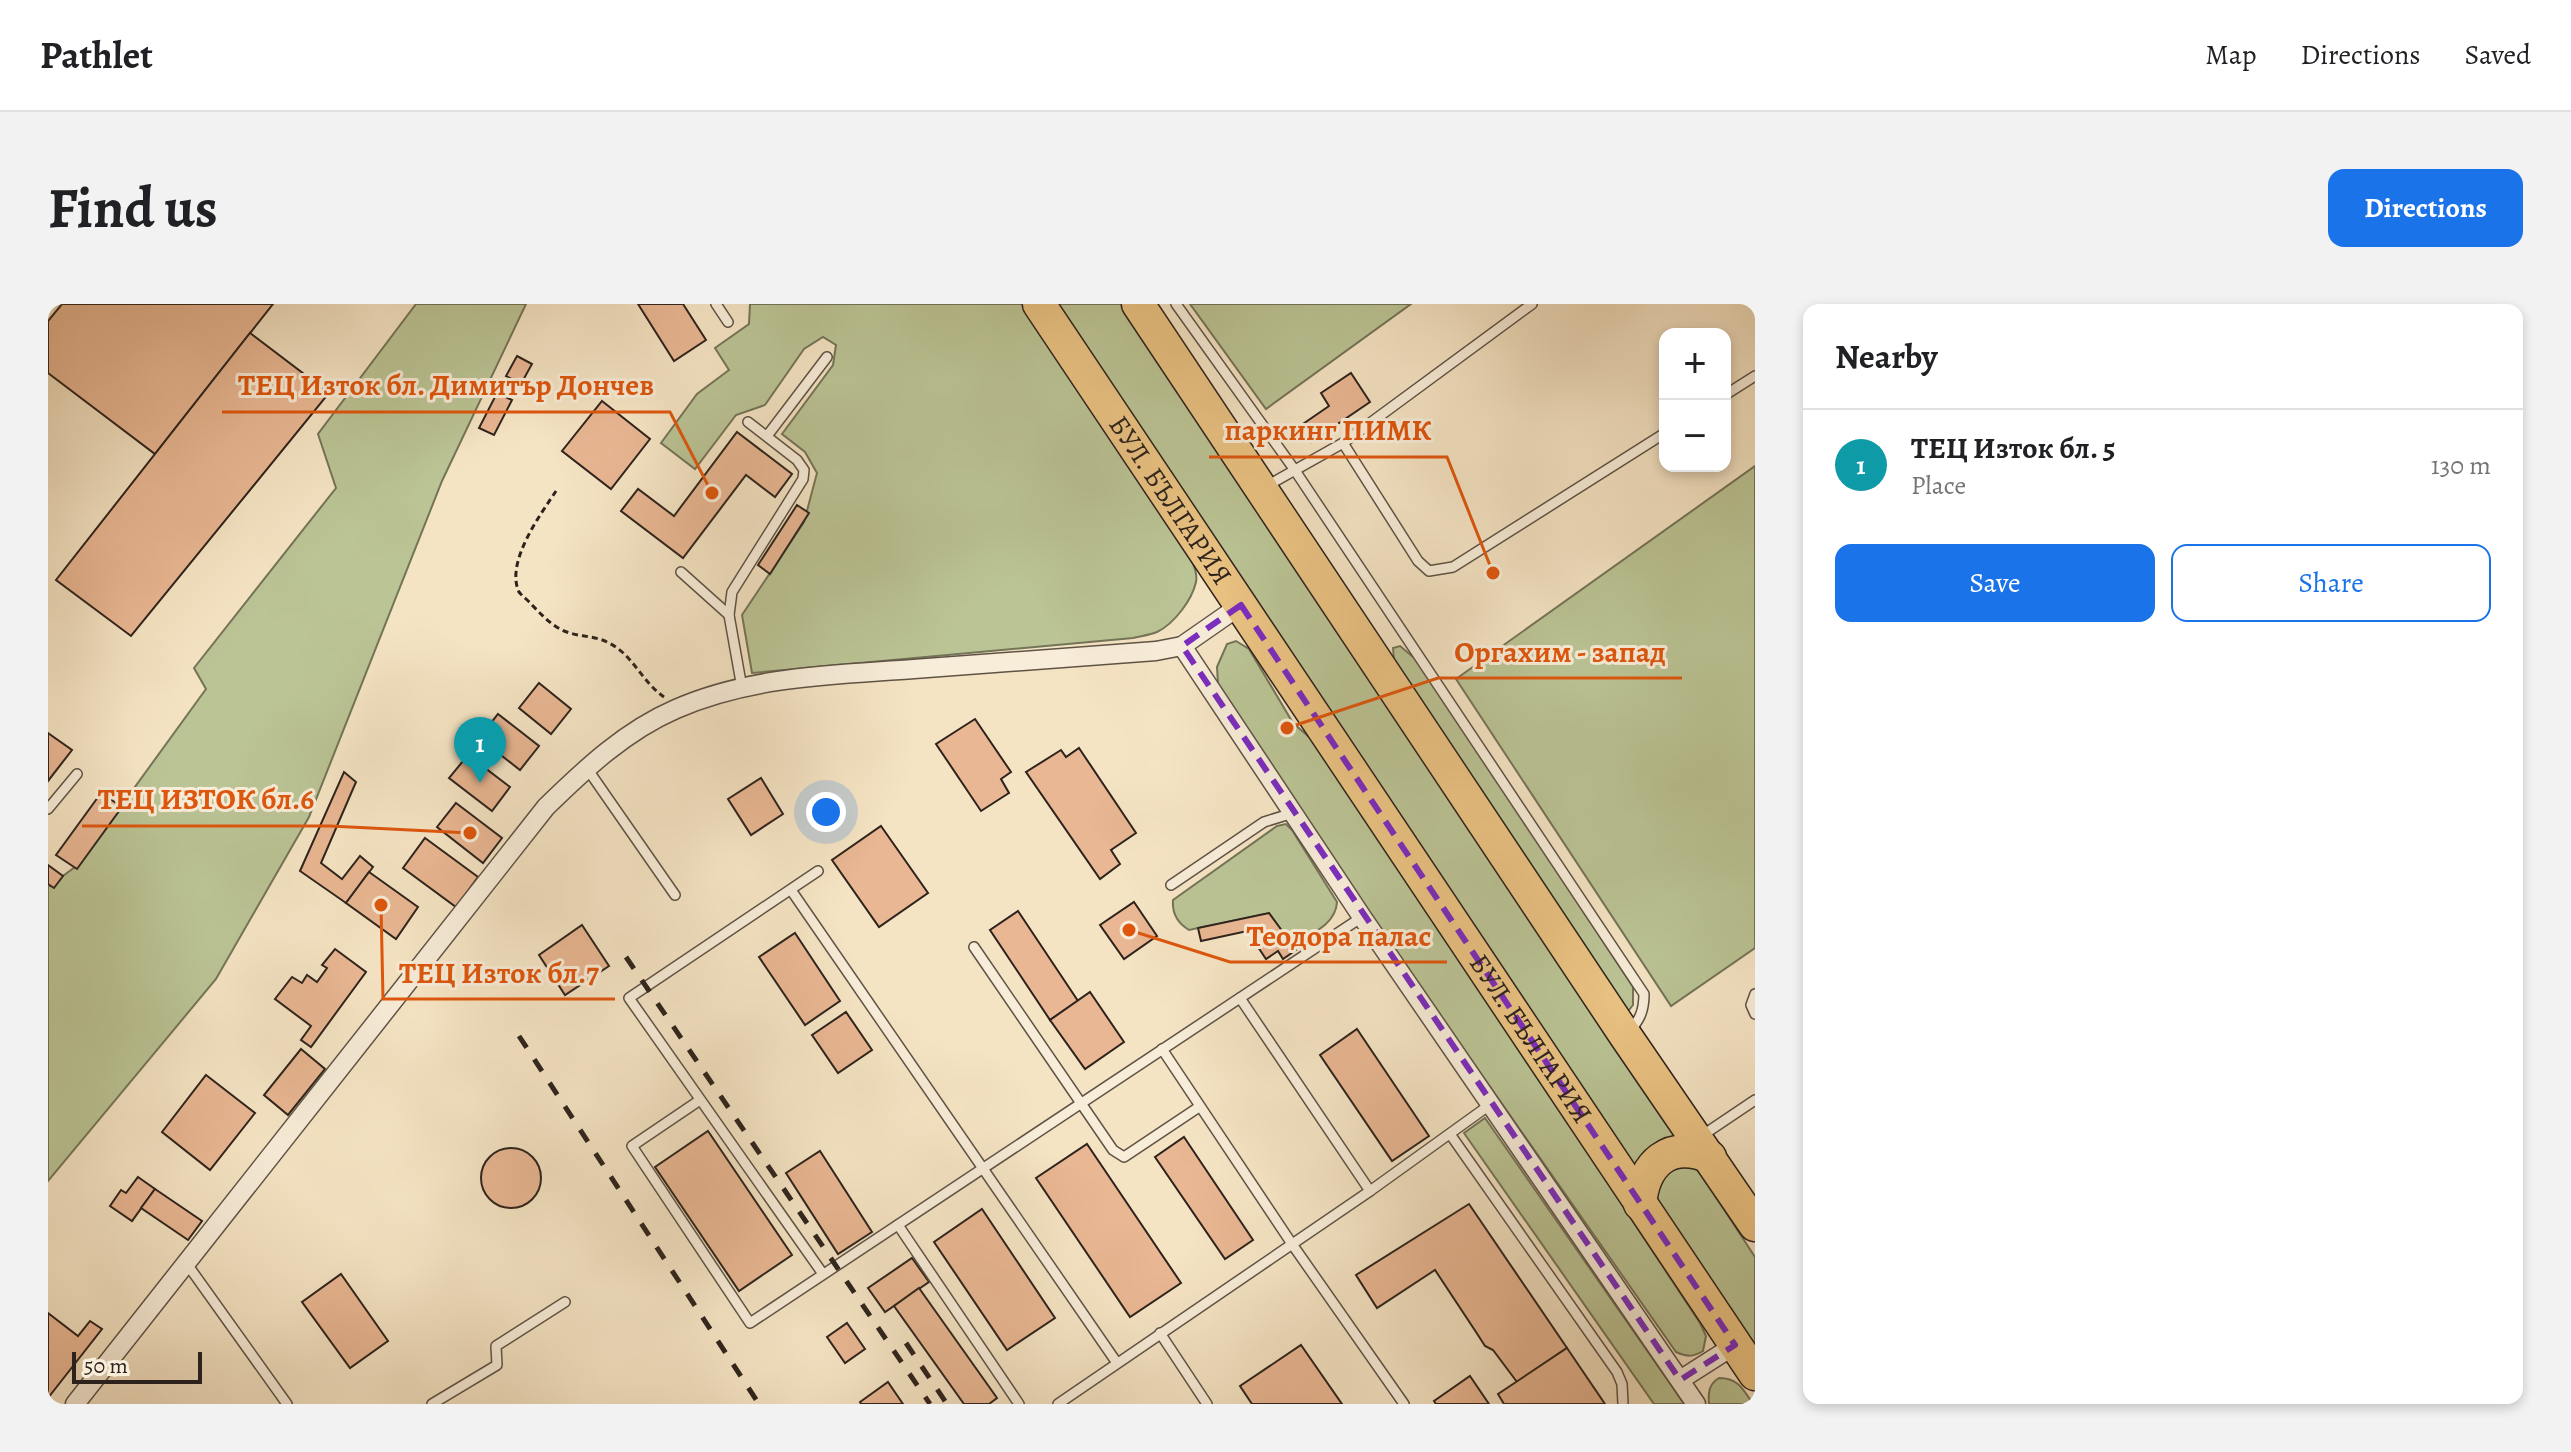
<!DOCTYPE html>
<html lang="en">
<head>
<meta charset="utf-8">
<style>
  :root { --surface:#fff; --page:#f2f2f2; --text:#202124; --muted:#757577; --line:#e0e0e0; --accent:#1a73e8 }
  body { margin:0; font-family:Alegreya,serif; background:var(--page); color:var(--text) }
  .controls { position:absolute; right:24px; top:24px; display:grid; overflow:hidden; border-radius:16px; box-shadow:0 4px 12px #0003 }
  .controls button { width:72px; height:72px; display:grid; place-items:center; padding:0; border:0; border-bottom:2px solid var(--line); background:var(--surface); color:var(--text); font:40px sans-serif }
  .scale { position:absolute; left:24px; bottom:20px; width:130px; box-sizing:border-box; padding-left:8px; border:4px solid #2d231c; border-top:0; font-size:22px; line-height:28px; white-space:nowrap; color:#2d231c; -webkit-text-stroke:6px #f8edd9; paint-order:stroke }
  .you { position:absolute; left:778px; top:508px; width:28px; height:28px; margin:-20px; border:6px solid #fff; border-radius:50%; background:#1a73e8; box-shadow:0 0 0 12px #1a73e833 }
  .badge { display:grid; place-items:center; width:52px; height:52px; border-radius:50%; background:var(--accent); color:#fff; font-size:26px; font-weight:700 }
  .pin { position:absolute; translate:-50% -66px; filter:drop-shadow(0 2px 4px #0008) }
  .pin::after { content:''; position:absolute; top:42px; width:28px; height:24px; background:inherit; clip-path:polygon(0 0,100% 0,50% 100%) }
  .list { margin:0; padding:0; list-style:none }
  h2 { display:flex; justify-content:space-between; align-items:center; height:104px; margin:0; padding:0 32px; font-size:34px }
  h2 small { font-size:26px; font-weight:400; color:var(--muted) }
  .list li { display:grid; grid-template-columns:52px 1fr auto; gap:24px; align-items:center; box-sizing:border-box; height:112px; padding:0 32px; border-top:2px solid var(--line) }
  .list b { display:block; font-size:30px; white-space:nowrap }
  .list p { margin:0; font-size:26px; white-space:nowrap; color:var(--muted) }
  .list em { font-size:26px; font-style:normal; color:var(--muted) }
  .actions { display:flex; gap:16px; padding:24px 32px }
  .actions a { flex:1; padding:18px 0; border:2px solid var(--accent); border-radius:16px; text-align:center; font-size:28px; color:var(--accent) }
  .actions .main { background:var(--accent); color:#fff }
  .map { position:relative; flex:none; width:1707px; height:1100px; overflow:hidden; border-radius:16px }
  header { display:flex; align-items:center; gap:48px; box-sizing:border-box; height:112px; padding:0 40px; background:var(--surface); border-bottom:2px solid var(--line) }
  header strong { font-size:38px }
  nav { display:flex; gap:44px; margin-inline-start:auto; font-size:28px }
  .intro { display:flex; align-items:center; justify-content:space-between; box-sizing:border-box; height:192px; padding:0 48px }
  h1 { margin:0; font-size:56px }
  .button { padding:20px 36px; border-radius:16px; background:var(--accent); color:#fff; font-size:28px; font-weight:700 }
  main { display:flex; gap:48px; padding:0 48px }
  aside { flex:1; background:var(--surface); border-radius:16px; box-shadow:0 4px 12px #0003 }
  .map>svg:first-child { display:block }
  .green { fill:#bbc495; stroke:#747458; stroke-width:2 }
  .building { fill:#e9b793; stroke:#2d231c; stroke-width:2 }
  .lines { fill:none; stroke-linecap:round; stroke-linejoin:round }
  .lane-casing { stroke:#5f5346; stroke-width:12 }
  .street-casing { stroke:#5f5346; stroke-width:21 }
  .highway-casing { stroke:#2d231c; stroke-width:35 }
  .path { stroke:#2d231c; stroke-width:3; stroke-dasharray:6 4; stroke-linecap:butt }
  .lane { stroke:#f8edd9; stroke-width:9 }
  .street { stroke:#f8edd9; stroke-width:18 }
  .highway { stroke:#eac282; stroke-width:32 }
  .rail { stroke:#2d231c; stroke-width:5; stroke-dasharray:14 14; stroke-linecap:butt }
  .marked { fill:none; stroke:#7b2cbf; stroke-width:6; stroke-dasharray:16 10; stroke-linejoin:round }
  .labels { text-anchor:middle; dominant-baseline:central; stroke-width:6; stroke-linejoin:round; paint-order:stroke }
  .street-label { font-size:28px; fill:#2d231c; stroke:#f8edd9 }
  .leader { fill:none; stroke:#df560d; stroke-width:3 }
  .callout-dot { fill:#df560d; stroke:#f8edd9; stroke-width:3 }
  .callout-label { font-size:30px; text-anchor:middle; font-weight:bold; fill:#df560d; stroke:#f8edd9; stroke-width:6; stroke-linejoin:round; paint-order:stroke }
</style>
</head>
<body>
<header>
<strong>Pathlet</strong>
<nav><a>Map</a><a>Directions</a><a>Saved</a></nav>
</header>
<div class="intro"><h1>Find us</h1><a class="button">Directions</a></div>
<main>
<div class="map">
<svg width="1707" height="1100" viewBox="0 0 1707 1100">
  <rect width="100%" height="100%" fill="#f5e4c4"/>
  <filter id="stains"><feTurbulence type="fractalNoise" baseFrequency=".0025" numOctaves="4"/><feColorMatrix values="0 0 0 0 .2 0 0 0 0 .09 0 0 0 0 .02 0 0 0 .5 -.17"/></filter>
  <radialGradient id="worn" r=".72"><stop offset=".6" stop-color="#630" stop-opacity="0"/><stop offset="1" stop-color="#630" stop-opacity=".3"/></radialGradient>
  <!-- green -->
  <g class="green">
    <path d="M368 0H478L394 177 261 513 168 675 0 877V583L31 560 158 385 146 364 288 184 270 130Z"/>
    <path d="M702 0H976L1140 248C1144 258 1150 268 1148 278 1144 296 1126 320 1109 328 1102 331 1093 332 1085 334L704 369 694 311 756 218 769 169 757 148 734 130 785 61 788 41 775 33 756 45 717 101 688 111 647 165 613 139 649 90 681 66 667 44 701 20Z"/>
    <path d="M1003 0H1076L1632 833 1585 867Z"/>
    <path d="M1142 0H1363L1218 105Z"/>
    <path d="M1707 162V644L1623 702 1408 375Z"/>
    <path d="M1188 337 1201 345 1245 419 1282 451 1507 788 1582 913 1652 1019 1658 1032 1655 1047C1645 1053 1639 1053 1628 1048L1325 616 1170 380 1169 363 1179 340Z"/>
    <path d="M1352 342 1371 358 1585 683V701L1577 711 1347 367 1345 344Z"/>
    <path d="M1238 520 1244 526 1289 598C1288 621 1262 630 1244 641L1221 609 1141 626C1129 619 1124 609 1125 596L1229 522Z"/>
    <path d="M1437 814 1623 1081 1636 1100H1606L1416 829Z"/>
    <path d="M1640 861 1651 867 1707 953V1040L1668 990 1606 895 1618 864Z"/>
    <path d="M1671 1074C1690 1074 1695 1085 1705 1100H1661C1660 1088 1661 1080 1671 1074Z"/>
  </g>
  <!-- building -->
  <g class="building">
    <path d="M14 0H225L107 150 0 69V17Z"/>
    <path d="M590 0H635L658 36 626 57Z"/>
    <path d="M202 29 281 89 83 332 8 276Z"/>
    <path d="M469 52 484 60 473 80 458 72Z"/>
    <path d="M1303 69 1322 98 1263 138 1252 122 1281 102 1273 89Z"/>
    <path d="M449 89 464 96 446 131 431 124Z"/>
    <path d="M554 97 602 135 563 185 514 147Z"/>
    <path d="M689 128 744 170 727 193 698 171 635 254 573 207 590 185 626 212Z"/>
    <path d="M749 201 761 209 722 270 710 261Z"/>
    <path d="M491 379 523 405 503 430 471 404Z"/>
    <path d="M450 410 491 442 472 466 431 434Z"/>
    <path d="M927 415 963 468 953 475 961 489 933 507 888 440Z"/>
    <path d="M0 429 24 446 0 477Z"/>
    <path d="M1031 444 1088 529 1063 546 1072 560 1052 575 978 468 1013 446 1018 453Z"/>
    <path d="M420 451 462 483 444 507 401 474Z"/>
    <path d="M296 468 308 478 273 559 294 575 312 552 325 563 298 599 252 567Z"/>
    <path d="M713 474 735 510 703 531 680 495Z"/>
    <path d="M53 489 74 503 29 565 8 551Z"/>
    <path d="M408 499 454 534 435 559 389 523Z"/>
    <path d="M833 522 880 589 831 623 784 556Z"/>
    <path d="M377 534 430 573 408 603 355 564Z"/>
    <path d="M0 561 15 572 6 584 0 580Z"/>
    <path d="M321 568 370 603 348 635 298 599Z"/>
    <path d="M1086 598 1109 632 1076 655 1052 621Z"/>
    <path d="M970 607 1030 697 1002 716 942 626Z"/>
    <path d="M1221 609 1248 646 1235 655 1230 647 1218 655 1210 643 1221 635 1213 624 1153 637 1150 624Z"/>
    <path d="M534 621 561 662 517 691 491 651Z"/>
    <path d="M747 629 792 697 757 721 711 653Z"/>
    <path d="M287 645 318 668 263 743 253 736 263 722 227 695 244 673 254 679 259 671 269 678 279 664 274 661Z"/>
    <path d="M1042 688 1076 738 1037 765 1002 716Z"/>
    <path d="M798 708 824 746 790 769 764 731Z"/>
    <path d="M1309 725 1381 832 1344 857 1272 751Z"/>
    <path d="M253 745 277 765 240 811 216 791Z"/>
    <path d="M158 771 207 809 162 866 114 828Z"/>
    <path d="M660 827 744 951 691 987 607 863Z"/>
    <path d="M1136 833 1205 936 1177 955 1107 853Z"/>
    <path d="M1039 840 1133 979 1082 1013 988 874Z"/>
    <circle cx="463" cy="874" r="30"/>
    <path d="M772 847 824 928 790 950 738 869Z"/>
    <path d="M90 873 107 885 84 917 62 902 73 886 78 889Z"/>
    <path d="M107 885 154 917 140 936 93 904Z"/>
    <path d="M1421 900 1519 1044 1469 1078 1445 1046 1437 1042 1428 1028 1387 966 1329 1004 1308 971Z"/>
    <path d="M934 905 1007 1014 959 1046 886 938Z"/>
    <path d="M864 954 881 978 837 1008 820 984Z"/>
    <path d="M293 970 340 1037 302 1064 254 998Z"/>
    <path d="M871 984 949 1094 941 1100H916L846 1002Z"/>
    <path d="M0 1009 30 1032 42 1017 54 1025 0 1094Z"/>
    <path d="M799 1019 817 1045 797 1059 779 1033Z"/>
    <path d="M1253 1041 1294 1100H1204L1192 1082Z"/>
    <path d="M1519 1044 1557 1100H1456L1450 1090Z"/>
    <path d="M1422 1072 1441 1100H1388L1386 1097Z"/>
    <path d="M840 1078 855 1100H813L812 1098Z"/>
  </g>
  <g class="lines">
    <!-- lane casing -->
    <g class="lane-casing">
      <g id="lane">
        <path d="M668 0 680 18"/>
        <path d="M1128 0 1246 165 1596 690C1596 706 1592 717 1580 728"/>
        <path d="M1677 91 1707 72"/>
        <path d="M719 132 779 53"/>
        <path d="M1295 139 1370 257 1381 267 1405 263 1617 129"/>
        <path d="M1217 183 1295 139 1484 0"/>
        <path d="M633 268 681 311"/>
        <path d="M694 384 681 311 684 288 755 175 756 166 749 156 700 118"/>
        <path d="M538 463 627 591"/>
        <path d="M0 505 29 470"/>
        <path d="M770 567 581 694 775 970"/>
        <path d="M1123 581 1216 518 1245 509"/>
        <path d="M743 586 1069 1059"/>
        <path d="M926 643 1065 846 1076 853 1151 803"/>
        <path d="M1707 690 1703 701 1707 710"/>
        <path d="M1192 694 1322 887"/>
        <path d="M1114 745 1244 940 1356 1100"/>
        <path d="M652 796 584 842 702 1019 1314 613"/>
        <path d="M1402 830 1569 1068 1574 1080 1575 1100"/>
        <path d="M1652 833 1707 796"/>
        <path d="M850 921 971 1100"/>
        <path d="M139 960 239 1100"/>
        <path d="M1112 1029 1159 1100"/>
        <path d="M384 1100 449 1061 448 1042 517 998"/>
        <path d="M1010 1100 1322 887 1443 800"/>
      </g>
    </g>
    <!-- street casing -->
    <g class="street-casing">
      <g id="street">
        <path d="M1134 342 1314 613 1648 1100"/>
        <path d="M1632 1076 1687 1041"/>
        <path d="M27 1100 498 503C537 465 577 427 628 405 703 372 786 371 866 365 947 359 1028 353 1108 347L1134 342 1193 301"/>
      </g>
    </g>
    <!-- highway casing -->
    <g class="highway-casing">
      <g id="highway">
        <path id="s1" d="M991 0 1707 1070"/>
        <path d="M1090 0 1577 731 1707 921"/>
        <path d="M1592 900C1596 859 1621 836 1662 853"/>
      </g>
    </g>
    <!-- path -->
    <path class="path" d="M508 187C493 210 457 258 471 288 474 292 481 297 484 301 493 310 501 319 512 325 526 333 545 331 559 338 584 349 594 378 616 393"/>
    <!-- lane -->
    <use href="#lane" class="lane"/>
    <!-- street -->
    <use href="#street" class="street"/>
    <!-- highway -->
    <use href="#highway" class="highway"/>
    <!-- rail -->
    <g class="rail">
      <path d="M578 653 882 1100"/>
      <path d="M471 732 711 1100"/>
      <path d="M858 1039 899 1100"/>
    </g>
  </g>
  <!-- marked area -->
  <path class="marked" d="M1193 301 1687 1041 1632 1076 1134 342Z"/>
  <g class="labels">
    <!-- street labels -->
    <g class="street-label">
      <text stroke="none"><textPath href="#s1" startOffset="236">БУЛ. БЪЛГАРИЯ</textPath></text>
      <text stroke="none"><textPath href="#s1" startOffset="884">БУЛ. БЪЛГАРИЯ</textPath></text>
    </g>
  </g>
  <!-- callouts -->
  <path class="leader" d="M664 189L622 108H174M1445 269L1399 153H1161M1239 424L1390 374H1634M422 529L282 522H34M1081 626L1182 658H1399M333 601L335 695H567"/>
  <g class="callout-dot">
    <circle cx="664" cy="189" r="8"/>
    <circle cx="1445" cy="269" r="8"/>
    <circle cx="1239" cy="424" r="8"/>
    <circle cx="422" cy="529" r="8"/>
    <circle cx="1081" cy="626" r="8"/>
    <circle cx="333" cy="601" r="8"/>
  </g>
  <g class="callout-label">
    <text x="398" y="91">ТЕЦ Изток бл. Димитър Дончев</text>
    <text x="1280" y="136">паркинг ПИМК</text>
    <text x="1512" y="358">Оргахим - запад</text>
    <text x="158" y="505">ТЕЦ ИЗТОК бл.6</text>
    <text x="1291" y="642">Теодора палас</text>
    <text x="451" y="679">ТЕЦ Изток бл.7</text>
  </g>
  <rect width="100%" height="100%" filter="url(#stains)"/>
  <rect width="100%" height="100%" fill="url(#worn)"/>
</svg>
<div class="controls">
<button>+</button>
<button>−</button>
</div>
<div class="scale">50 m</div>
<div class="you"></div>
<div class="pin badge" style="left:432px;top:479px;background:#0f9aa8">1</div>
</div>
<aside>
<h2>Nearby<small></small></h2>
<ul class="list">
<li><span class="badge" style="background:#0f9aa8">1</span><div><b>ТЕЦ Изток бл. 5</b><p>Place</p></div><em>130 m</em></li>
</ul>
<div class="actions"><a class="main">Save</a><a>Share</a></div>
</aside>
</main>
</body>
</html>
